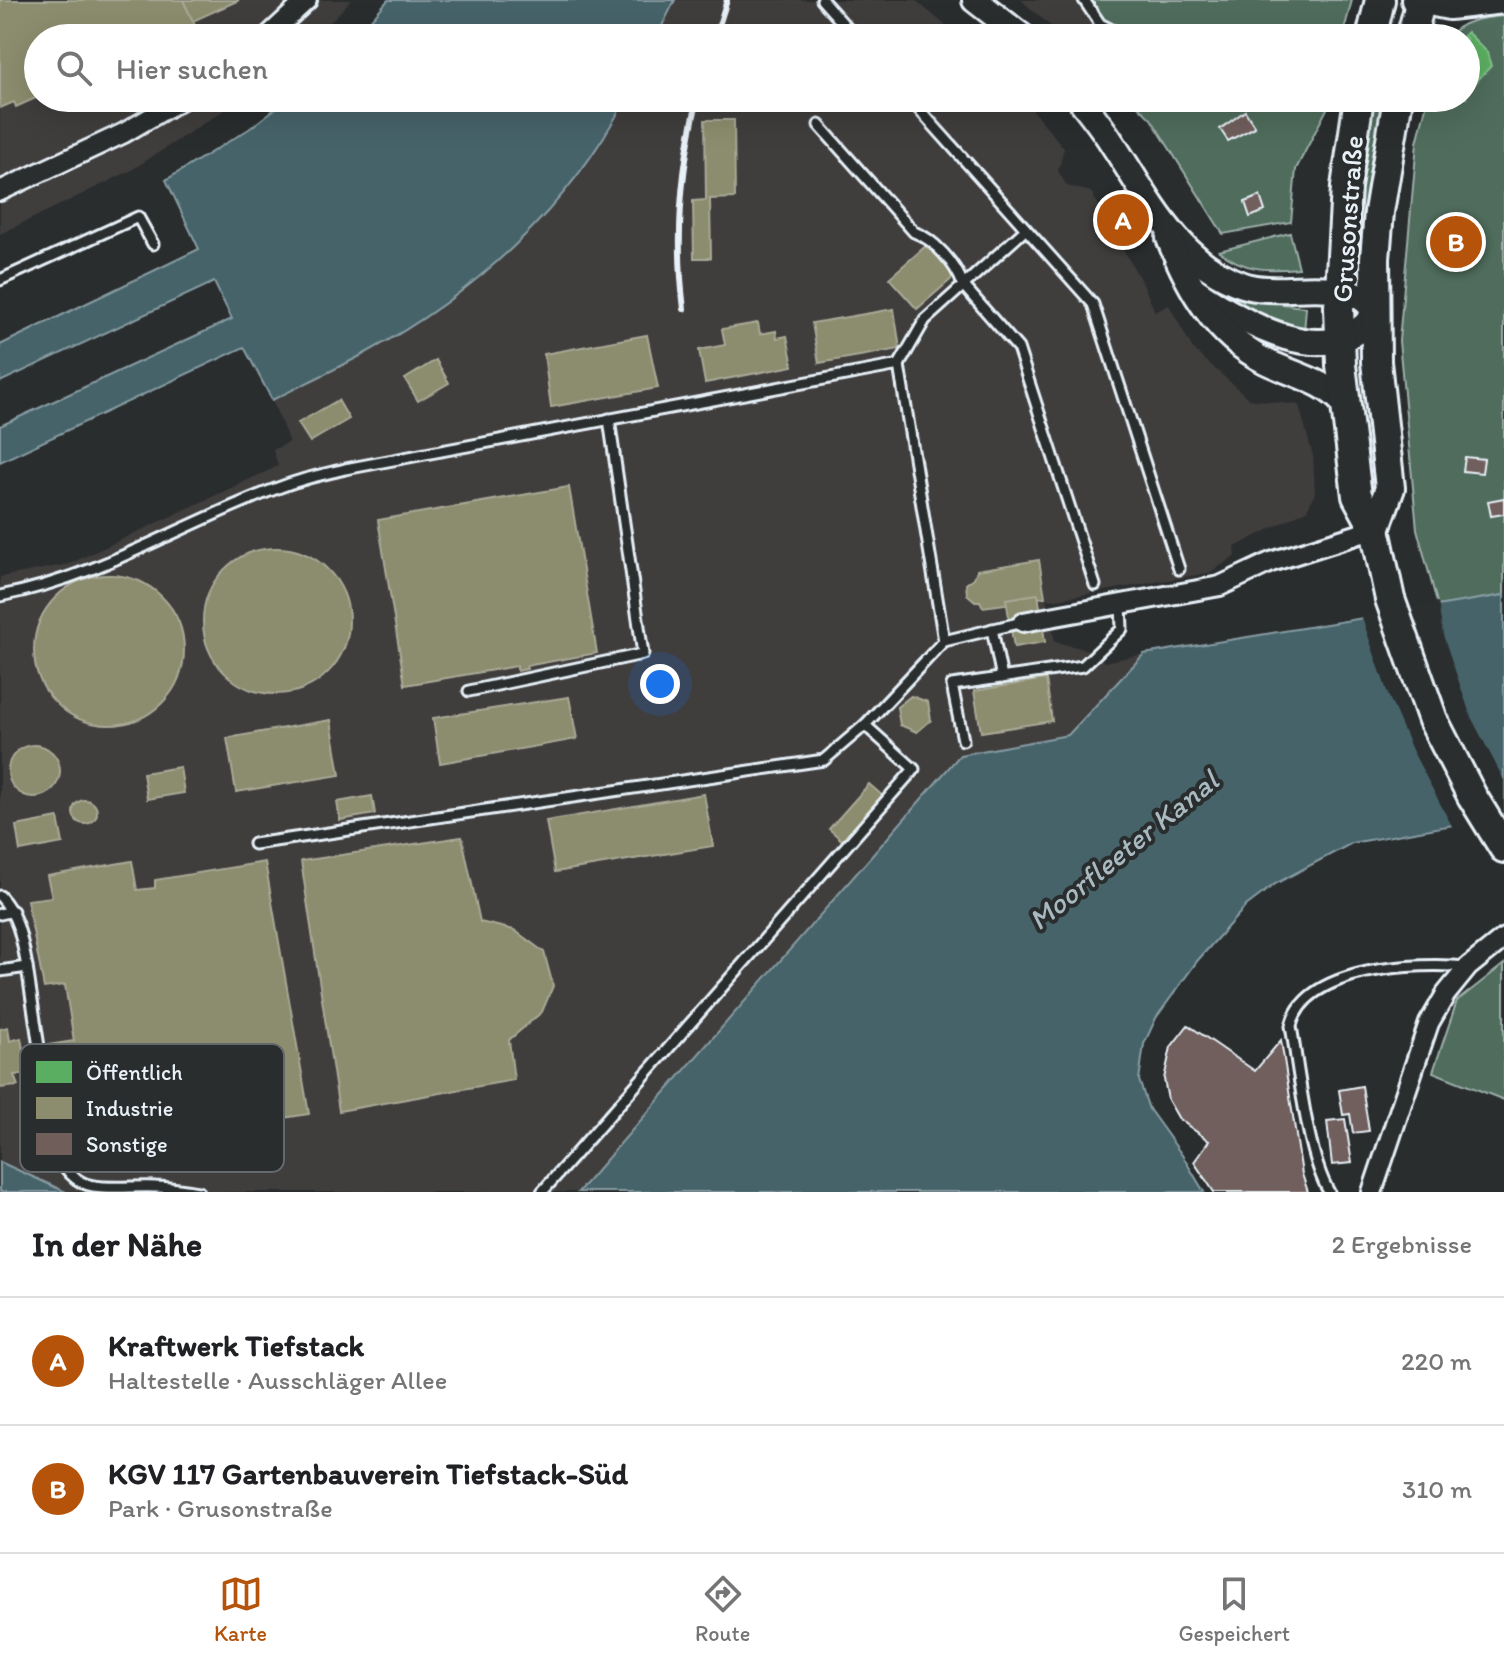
<!DOCTYPE html>
<html lang="de">
<head>
<meta charset="utf-8">
<style>
  :root { --surface:#fff; --page:#f2f2f2; --text:#202124; --muted:#757577; --line:#e0e0e0; --accent:#b45309 }
  body { margin:0; font-family:Itim,sans-serif; background:var(--page); color:var(--text) }
  .you { position:absolute; left:660px; top:684px; width:28px; height:28px; margin:-20px; border:6px solid #fff; border-radius:50%; background:#1a73e8; box-shadow:0 0 0 12px #1a73e833 }
  .badge { display:grid; place-items:center; width:52px; height:52px; border-radius:50%; background:var(--accent); color:#fff; font-size:26px; font-weight:700 }
  .pin { position:absolute; translate:-50% -50%; border:4px solid #fff; box-shadow:0 2px 8px #0006 }
  .list { margin:0; padding:0; list-style:none }
  h2 { display:flex; justify-content:space-between; align-items:center; height:104px; margin:0; padding:0 32px; font-size:34px }
  h2 small { font-size:26px; font-weight:400; color:var(--muted) }
  .list li { display:grid; grid-template-columns:52px 1fr auto; gap:24px; align-items:center; box-sizing:border-box; height:128px; padding:0 32px; border-top:2px solid var(--line) }
  .list b { display:block; font-size:30px; white-space:nowrap }
  .list p { margin:0; font-size:26px; white-space:nowrap; color:var(--muted) }
  .list em { font-size:26px; font-style:normal; color:var(--muted) }
  .icon { flex:none; width:44px; height:44px; fill:none; stroke:currentColor; stroke-width:2; stroke-linecap:round; stroke-linejoin:round }
  .map { position:relative; flex:none; width:1504px; height:1192px; overflow:hidden }
  .search { position:absolute; background:var(--surface); box-shadow:0 8px 32px #0002; left:24px; right:24px; top:24px; height:88px; display:flex; align-items:center; gap:20px; box-sizing:border-box; padding:0 28px; border-radius:44px; color:var(--muted); font-size:30px }
  .sheet { height:360px; background:var(--surface) }
  nav { display:flex; justify-content:space-around; align-items:center; box-sizing:border-box; height:112px; border-top:2px solid var(--line); background:var(--surface); font-size:22px; color:var(--muted) }
  nav a { display:grid; justify-items:center; gap:4px }
  nav .on { color:var(--accent) }
  .map>svg:first-child { display:block }
  .built { fill:#3f3c3c }
  .green { fill:#506c5c; stroke:#9caeaa; stroke-width:2 }
  .water { fill:#47646b; stroke:#879ca3; stroke-width:2 }
  .pier { fill:#2a2d2e }
  .public { fill:#5aae61; stroke:#85c28e; stroke-width:2 }
  .industry { fill:#8c8c6e; stroke:#a8aa97; stroke-width:2 }
  .building { fill:#705e5b; stroke:#e8f1f8; stroke-width:2 }
  .lines { fill:none; stroke-linecap:round; stroke-linejoin:round }
  .lane-casing { stroke:#e8f1f8; stroke-width:15 }
  .street-casing { stroke:#e8f1f8; stroke-width:24 }
  .secondary-casing { stroke:#e8f1f8; stroke-width:30 }
  .primary-casing { stroke:#e8f1f8; stroke-width:34 }
  .lane { stroke:#2a2d2e; stroke-width:9 }
  .street { stroke:#2a2d2e; stroke-width:18 }
  .secondary { stroke:#2a2d2e; stroke-width:24 }
  .primary { stroke:#2a2d2e; stroke-width:28 }
  .rail { stroke:#e8f1f8; stroke-width:6 }
  .labels { text-anchor:middle; dominant-baseline:central; stroke-width:8; stroke-linejoin:round; paint-order:stroke }
  .street-label { font-size:28px; fill:#e8f1f8; stroke:#2a2d2e }
  .water-label { font-size:30px; font-style:italic; fill:#a8b9c0; stroke:#2a2d2e }
  .key { fill:#2a2d2e; stroke:#63686b; stroke-width:2 }
  .key-label { font-size:22px; fill:#e8f1f8 }
</style>
</head>
<body>
<div class="map">
<svg width="1504" height="1192" viewBox="0 0 1504 1192">
  <rect width="100%" height="100%" fill="#2a2d2e"/>
  <filter id="ink" filterUnits="userSpaceOnUse"><feTurbulence type="fractalNoise" baseFrequency=".0125" numOctaves="2"/><feDisplacementMap in="SourceGraphic" scale="16" xChannelSelector="R" yChannelSelector="G"/><feConvolveMatrix kernelMatrix="1 2 1 2 8 2 1 2 1" color-interpolation-filters="sRGB"/></filter>
  <g filter="url(#ink)">
    <!-- built -->
    <g class="built">
      <path d="M0 0H351L316 38H38V98H243L130 171 0 234Z"/>
      <path d="M675 0H915L961 38H656Z"/>
      <path d="M1021 0H1084L1127 38H1064Z"/>
      <path d="M626 98H1023L1064 148 1058 171 1067 186 1091 192 1145 288 1155 312 1169 305 1193 349 1249 399 1299 405 1313 456 1315 493 1307 510 1235 547 1236 556 1209 573 1052 600 1046 598 1055 642 1089 650 1105 662 1144 654 1068 735 960 755 578 1192H66L0 1162V577L69 564 278 466 273 450 289 442 272 400 366 353 434 310 491 268 535 226 583 168Z"/>
    </g>
    <!-- green -->
    <g class="green">
      <path d="M1084 0H1352L1342 38H1127L1100 24Z"/>
      <path d="M1504 16V595L1438 606 1417 529 1399 341 1417 143 1428 98H1466V38H1447C1461 20 1482 18 1504 16Z"/>
      <path d="M1130 98H1330L1328 107 1296 169 1291 222 1223 234 1151 119Z"/>
      <path d="M1371 98H1387L1370 181 1360 268 1352 266 1355 215Z"/>
      <path d="M1290 233 1299 268C1269 271 1243 271 1219 251Z"/>
      <path d="M1199 272C1233 292 1267 304 1306 307L1304 333C1259 317 1233 307 1199 272Z"/>
      <path d="M1504 964V1100L1433 1072 1457 1001Z"/>
    </g>
    <!-- water -->
    <g class="water">
      <path d="M388 0H675L656 38H355Z"/>
      <path d="M289 98H626C569 209 473 295 364 354 334 370 302 385 272 400L244 347 0 462V426L232 319 214 282 0 382V345L199 249 166 180 249 129Z"/>
      <path d="M1504 595V816L1352 843 1275 884 1246 906 1198 960 1156 1018 1144 1044 1139 1080 1149 1109 1182 1155 1204 1192H578L960 755 1068 735 1144 654Z"/>
      <path d="M0 1162 66 1192H0Z"/>
    </g>
    <!-- pier -->
    <path class="pier" d="M1438 602 1443 635 1471 717 1504 780V820L1454 830 1412 750 1389 697 1361 615Z"/>
    <!-- public -->
    <path class="public" d="M1467 32 1487 52 1491 66 1471 87 1466 82V38H1461Z"/>
    <!-- industry -->
    <g class="industry">
      <path d="M0 0H183L195 25 167 38H38V97L16 107 14 102 0 108Z"/>
      <path d="M183 0H239L193 21Z"/>
      <path d="M705 120H734L735 198 710 199 711 258H694L693 201 706 200Z"/>
      <path d="M927 245 955 276 917 309 889 278Z"/>
      <path d="M894 309 900 349 819 363 812 323Z"/>
      <path d="M758 323 760 334 776 331 777 338 787 336 793 366 705 383 699 350 725 345 722 329Z"/>
      <path d="M647 335 658 388 551 407 544 354Z"/>
      <path d="M436 360 449 383 418 401 405 379Z"/>
      <path d="M338 400 349 419 310 442 298 423Z"/>
      <path d="M569 487 597 653 526 666 527 669 517 671V666L405 685 378 520Z"/>
      <circle cx="276" cy="621" r="73"/>
      <path d="M1039 560 1045 597 1033 599 1029 606 1024 607 1020 602 983 607 980 601H975L967 594 966 584 974 578 977 570Z"/>
      <circle cx="109" cy="650" r="75"/>
      <path d="M1038 594 1045 642 1014 647 1006 599Z"/>
      <path d="M1046 679 1052 721 981 732 974 691Z"/>
      <path d="M911 696 928 702 931 720 917 732 900 725 897 707Z"/>
      <path d="M569 697 577 739 440 763 433 718Z"/>
      <path d="M331 720 340 775 236 792 227 738Z"/>
      <circle cx="34" cy="771" r="26"/>
      <path d="M180 767 184 793 147 799 143 773Z"/>
      <path d="M869 784 884 797 844 842 829 829Z"/>
      <path d="M704 794 713 846 555 872 546 821Z"/>
      <path d="M372 796 375 814 340 820 337 802Z"/>
      <circle cx="85" cy="812" r="12"/>
      <path d="M58 818 63 843 20 851 16 826Z"/>
      <path d="M462 837 480 922 514 930 544 952 553 986 542 1012 509 1040 514 1080 339 1111 301 861Z"/>
      <path d="M132 861 137 890 155 888V880L265 862 309 1114 197 1132 196 1126 176 1128 180 1152 95 1169 76 1051 25 1059 28 1074 14 1075 18 1086 0 1088V1029L8 1027 10 1041 21 1038 23 1049 74 1041 65 985 44 988 27 900 52 897 47 876Z"/>
    </g>
    <!-- building -->
    <g class="building">
      <path d="M1245 111 1255 127 1228 141 1220 129Z"/>
      <path d="M1260 196 1265 211 1250 217 1245 202Z"/>
      <path d="M1465 457 1484 459 1482 473 1463 471Z"/>
      <path d="M1504 498V514L1491 516 1488 501Z"/>
      <path d="M1188 1025 1255 1071 1281 1040 1302 1174 1308 1192H1214L1194 1162 1209 1141 1179 1119 1168 1100 1164 1079 1171 1047Z"/>
      <path d="M1362 1086 1369 1131 1353 1133 1350 1114 1343 1115 1339 1090Z"/>
      <path d="M1345 1119 1352 1163 1332 1165 1327 1121Z"/>
    </g>
    <g class="lines">
      <!-- lane casing -->
      <g class="lane-casing">
        <g id="lane">
          <path d="M822 0 856 38"/>
          <path d="M1084 0 1100 24 1127 38"/>
          <path d="M909 98 1093 304 1179 569"/>
          <path d="M819 125 914 232C934 239 956 264 963 285L1018 348 1095 585"/>
          <path d="M0 280 138 217 153 244"/>
          <path d="M899 365 925 320 1025 230"/>
          <path d="M0 596C105 576 187 520 286 485 305 478 325 474 345 469L899 365 944 641 1023 622"/>
          <path d="M992 629 1002 678"/>
          <path d="M469 691 643 654 609 419"/>
          <path d="M963 740 952 685 1083 666 1122 629 1121 604"/>
          <path d="M254 844 824 760 865 725"/>
          <path d="M0 896C19 917 22 940 27 967"/>
          <path d="M0 914 13 911"/>
          <path d="M0 971 27 967 39 1047"/>
          <path d="M40 1056C46 1094 45 1178 93 1186 113 1189 135 1186 156 1187 170 1187 185 1190 199 1192"/>
          <path d="M542 1192 914 769 865 725 944 641"/>
          <path d="M1329 1192C1307 1154 1299 1071 1291 1026 1305 966 1419 962 1468 967"/>
        </g>
      </g>
      <!-- street casing -->
      <g class="street-casing">
        <g id="street">
          <path d="M266 38 307 0"/>
          <path d="M0 191 124 133 184 98"/>
          <path d="M1023 622 1220 586 1271 562 1375 529"/>
          <path d="M1372 1192 1429 1023 1446 994 1468 967 1504 938"/>
        </g>
      </g>
      <!-- secondary casing -->
      <g class="secondary-casing">
        <g id="secondary">
          <path d="M975 0 1024 38"/>
          <path d="M1414 0 1449 7 1504 1"/>
          <path d="M1079 98C1091 113 1102 127 1112 143 1148 197 1177 262 1243 285 1282 299 1353 270 1375 313 1332 376 1241 322 1195 290"/>
          <path d="M1169 238C1189 289 1216 336 1265 361 1293 375 1325 380 1345 405"/>
        </g>
      </g>
      <!-- primary casing -->
      <g class="primary-casing">
        <g id="primary">
          <path d="M1371 38 1380 0"/>
          <path d="M1411 38 1421 0"/>
          <path d="M1359 98 1346 187 1339 307 1341 365 1357 496 1375 529 1390 599 1433 720 1472 796 1504 848"/>
          <path d="M1375 529 1390 488 1376 362 1375 258 1379 212 1398 98"/>
        </g>
      </g>
      <!-- lane -->
      <use href="#lane" class="lane"/>
      <!-- street -->
      <use href="#street" class="street"/>
      <!-- secondary -->
      <use href="#secondary" class="secondary"/>
      <!-- primary -->
      <use href="#primary" class="primary"/>
      <!-- rail -->
      <g class="rail">
        <path d="M715 38 727 0"/>
        <path d="M684 309C675 238 681 167 698 98"/>
      </g>
    </g>
  </g>
  <g class="labels">
    <!-- street labels -->
    <g class="street-label">
      <text transform="translate(1347 219) rotate(-86)">Grusonstraße</text>
    </g>
    <!-- water labels -->
    <g class="water-label">
      <text transform="translate(1123 850) rotate(-39)">Moorfleeter Kanal</text>
    </g>
  </g>
  <!-- legend -->
  <rect x="20" y="1044" width="264" height="128" rx="12" class="key"/>
  <rect x="36" y="1061" width="36" height="22" fill="#5aae61"/>
  <rect x="36" y="1097" width="36" height="22" fill="#8c8c6e"/>
  <rect x="36" y="1133" width="36" height="22" fill="#705e5b"/>
  <g class="key-label">
    <text x="86" y="1080">Öffentlich</text>
    <text x="86" y="1116">Industrie</text>
    <text x="86" y="1152">Sonstige</text>
  </g>
</svg>
<div class="you"></div>
<div class="pin badge" style="left:1123px;top:220px">A</div>
<div class="pin badge" style="left:1456px;top:242px">B</div>
<div class="search"><svg class="icon" aria-label="search" viewBox="0 0 24 24"><circle cx="10" cy="10" r="6"/><path d="M15 15l6 6"/></svg>Hier suchen</div>
</div>
<section class="sheet">
<h2>In der Nähe<small>2 Ergebnisse</small></h2>
<ul class="list">
<li><span class="badge">A</span><div><b>Kraftwerk Tiefstack</b><p>Haltestelle · Ausschläger Allee</p></div><em>220 m</em></li>
<li><span class="badge">B</span><div><b>KGV 117 Gartenbauverein Tiefstack-Süd</b><p>Park · Grusonstraße</p></div><em>310 m</em></li>
</ul>
</section>
<nav>
<a class="on"><svg class="icon" aria-label="map" viewBox="0 0 24 24"><path d="M3 6l6-2 6 2 6-2v14l-6 2-6-2-6 2zM9 4v14M15 6v14"/></svg>Karte</a>
<a><svg class="icon" aria-label="directions" viewBox="0 0 24 24"><path d="M12 3l9 9-9 9-9-9zM9 14v-3h6M13 9l2 2-2 2"/></svg>Route</a>
<a><svg class="icon" aria-label="saved" viewBox="0 0 24 24"><path d="M7 4h10v16l-5-4-5 4z"/></svg>Gespeichert</a>
</nav>
</body>
</html>
